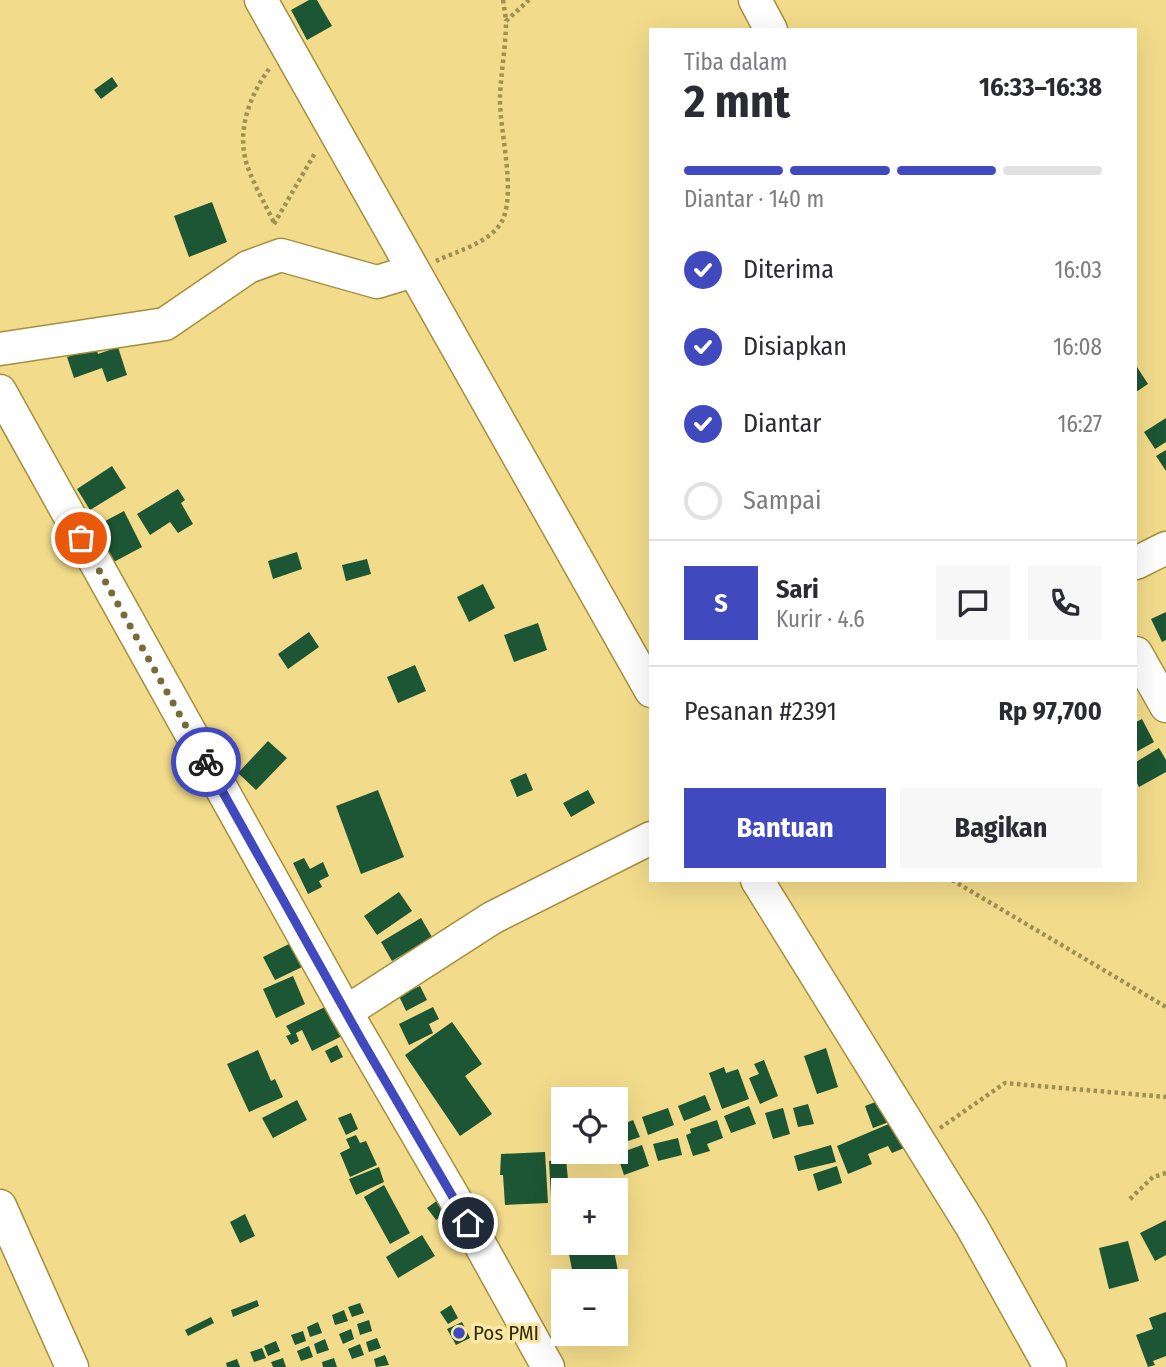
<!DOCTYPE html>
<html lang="id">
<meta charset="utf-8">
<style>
:root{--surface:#fff;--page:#f7f7f7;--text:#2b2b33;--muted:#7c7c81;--line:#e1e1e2;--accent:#4149be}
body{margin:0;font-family:"Fira Sans Condensed",sans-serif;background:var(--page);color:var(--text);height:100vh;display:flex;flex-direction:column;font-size:26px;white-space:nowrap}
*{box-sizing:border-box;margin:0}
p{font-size:23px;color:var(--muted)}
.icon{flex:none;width:38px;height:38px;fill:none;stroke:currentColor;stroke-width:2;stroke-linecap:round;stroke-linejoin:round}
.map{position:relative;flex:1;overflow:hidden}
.side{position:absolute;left:649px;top:28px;width:488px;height:854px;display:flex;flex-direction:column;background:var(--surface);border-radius:0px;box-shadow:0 7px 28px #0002}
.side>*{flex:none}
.fabs{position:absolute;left:551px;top:1087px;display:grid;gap:14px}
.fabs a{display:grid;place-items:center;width:77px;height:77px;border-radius:0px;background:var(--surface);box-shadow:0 7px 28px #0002;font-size:35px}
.pin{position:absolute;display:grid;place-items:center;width:60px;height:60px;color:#fff;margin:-30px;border:4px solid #fff;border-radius:50%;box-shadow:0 2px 7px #0007}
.courier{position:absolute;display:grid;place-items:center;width:70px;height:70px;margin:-35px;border:5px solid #4149be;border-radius:50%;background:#fff;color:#222;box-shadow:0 2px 9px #0007}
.overview em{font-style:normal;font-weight:700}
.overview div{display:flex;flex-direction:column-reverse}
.overview{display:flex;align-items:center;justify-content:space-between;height:119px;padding:0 35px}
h1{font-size:46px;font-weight:700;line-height:52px}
.bar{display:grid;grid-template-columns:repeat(4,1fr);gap:10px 7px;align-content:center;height:84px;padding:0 35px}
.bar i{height:9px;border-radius:5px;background:var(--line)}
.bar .on{background:var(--accent)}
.bar p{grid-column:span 4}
.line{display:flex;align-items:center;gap:18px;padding:0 35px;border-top:2px solid var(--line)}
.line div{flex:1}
.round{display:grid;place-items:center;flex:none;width:74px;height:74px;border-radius:0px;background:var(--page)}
ol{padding:0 35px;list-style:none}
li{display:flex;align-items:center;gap:21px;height:77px}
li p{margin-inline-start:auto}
li .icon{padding:7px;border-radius:50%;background:var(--accent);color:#fff;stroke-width:4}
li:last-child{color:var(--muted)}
li i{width:38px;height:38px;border:4px solid var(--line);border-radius:50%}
.primary-button{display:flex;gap:14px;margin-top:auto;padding:14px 35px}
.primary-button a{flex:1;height:80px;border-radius:0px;background:var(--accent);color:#fff;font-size:28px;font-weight:700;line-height:80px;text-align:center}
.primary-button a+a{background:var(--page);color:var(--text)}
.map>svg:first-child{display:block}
</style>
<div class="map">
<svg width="1166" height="1367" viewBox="0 0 1166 1367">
<rect width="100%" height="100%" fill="#f2db8a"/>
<g fill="#1c5634">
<path d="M309 0H317L332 26 307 40 291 10Z"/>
<path d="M112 77 118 86 101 99 94 90Z"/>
<path d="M212 202 227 242 189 257 174 216Z"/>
<path d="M118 347 127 375 107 382 102 368 74 378 67 357 96 348 98 354Z"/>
<path d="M1137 367 1148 384 1136 392V369Z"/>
<path d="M1166 418V442L1155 449 1144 432Z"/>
<path d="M1166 450V471L1156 456Z"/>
<path d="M112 466 126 488 90 510 77 489Z"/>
<path d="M178 489 185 500 181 503 193 524 178 533 170 522 150 535 137 514Z"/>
<path d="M124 511 142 547 110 564 92 528Z"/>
<path d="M297 552 302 569 273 579 268 561Z"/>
<path d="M367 559 371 574 346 581 342 565Z"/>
<path d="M483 584 495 608 469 622 457 597Z"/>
<path d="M1166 612V640L1162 642 1151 619Z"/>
<path d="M538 623 547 650 514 662 504 635Z"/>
<path d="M309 632 319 647 288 669 278 654Z"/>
<path d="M415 665 426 691 398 703 387 677Z"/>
<path d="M1142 719 1154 742 1136 752V722Z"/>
<path d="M268 741 287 758 256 790 238 773Z"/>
<path d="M1159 748 1166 760V772L1139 787 1136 781V762Z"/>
<path d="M526 773 533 790 517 797 510 780Z"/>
<path d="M378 790 404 857 361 874 336 806Z"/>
<path d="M588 790 595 803 571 817 563 803Z"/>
<path d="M304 858 310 869 323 862 329 876 319 881 322 887 308 894 293 863Z"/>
<path d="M399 892 412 911 377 935 364 916Z"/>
<path d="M421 918 432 937 392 961 381 942Z"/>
<path d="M291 943 302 967 275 980 263 957Z"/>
<path d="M293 976 305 1004 276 1018 263 989Z"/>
<path d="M420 986 427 1000 406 1011 399 996Z"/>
<path d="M327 1006 342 1036 312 1051 302 1030 296 1033 299 1041 291 1045 286 1036 291 1034 286 1026Z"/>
<path d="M433 1007 439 1019 429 1024 433 1033 409 1045 399 1024Z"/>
<path d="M452 1022 482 1064 465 1076 492 1114 460 1136 405 1055Z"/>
<path d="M337 1045 343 1057 331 1063 325 1051Z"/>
<path d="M826 1048 838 1087 817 1094 804 1056Z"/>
<path d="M258 1050 271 1081 275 1079 283 1097 249 1112 227 1064Z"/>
<path d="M764 1060 778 1096 760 1104 749 1078 759 1074 754 1064Z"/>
<path d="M724 1067 726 1073 738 1069 749 1099 722 1109 709 1073Z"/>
<path d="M705 1095 711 1110 684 1121 678 1106Z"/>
<path d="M889 1097 897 1119 873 1128 865 1106Z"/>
<path d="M297 1100 307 1120 273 1138 262 1118Z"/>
<path d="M808 1104 814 1124 798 1127 793 1108Z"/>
<path d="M749 1106 756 1124 731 1133 724 1116Z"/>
<path d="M668 1108 674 1125 648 1135 642 1117Z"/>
<path d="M783 1108 790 1134 773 1139 765 1113Z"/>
<path d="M616 1109 621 1123 616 1125Z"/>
<path d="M351 1113 358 1129 346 1135 338 1118Z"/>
<path d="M633 1120 640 1137 616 1145V1127Z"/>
<path d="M717 1120 723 1138 707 1144 710 1151 693 1156 686 1135 691 1133 690 1129Z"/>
<path d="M898 1120 909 1146 892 1153 888 1146 868 1154 872 1164 848 1174 837 1146Z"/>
<path d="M356 1135 360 1143 366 1141 377 1165 350 1177 340 1153 350 1148 346 1139Z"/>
<path d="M678 1138 682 1155 658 1161 653 1144Z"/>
<path d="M642 1145 649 1166 624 1175 617 1154Z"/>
<path d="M831 1145 836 1162 798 1171 794 1156Z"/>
<path d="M545 1152 548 1203 505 1205 503 1175H500L501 1154Z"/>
<path d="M567 1152H599L571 1162Z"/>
<path d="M566 1159 569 1190H564V1196L551 1197 549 1161Z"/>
<path d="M837 1166 842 1183 818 1191 813 1174Z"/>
<path d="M379 1167 384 1182 356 1195 349 1179Z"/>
<path d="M384 1185 410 1233 390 1244 364 1197Z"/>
<path d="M442 1197 451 1210 436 1220 427 1208Z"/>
<path d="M245 1214 255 1236 240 1243 230 1222Z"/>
<path d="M1166 1220V1255L1155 1261 1140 1233Z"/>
<path d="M422 1235 435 1256 398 1278 386 1257Z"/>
<path d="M1128 1241 1139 1281 1109 1289 1099 1248Z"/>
<path d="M613 1246 618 1271 574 1280 569 1254Z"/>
<path d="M257 1300 259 1306 233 1317 231 1310Z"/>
<path d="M360 1303 364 1313 352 1317 348 1307Z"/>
<path d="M451 1305 458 1318 448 1324 440 1312Z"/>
<path d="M344 1310 348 1321 335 1325 332 1315Z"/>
<path d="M1166 1312V1356L1153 1361 1155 1365 1148 1367 1136 1335 1153 1329 1149 1318Z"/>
<path d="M211 1317 214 1323 188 1336 185 1330Z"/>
<path d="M369 1320 372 1331 360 1335 357 1324Z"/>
<path d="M318 1322 322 1333 310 1337 307 1327Z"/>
<path d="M462 1322 470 1338 456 1345 447 1329Z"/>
<path d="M351 1329 354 1339 343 1344 339 1334Z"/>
<path d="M303 1331 306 1341 295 1345 291 1335Z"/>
<path d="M377 1338 381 1348 369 1352 366 1342Z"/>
<path d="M325 1339 329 1350 317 1354 314 1344Z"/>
<path d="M276 1341 280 1351 268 1356 264 1346Z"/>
<path d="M360 1344 364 1355 352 1359 348 1349Z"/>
<path d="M309 1346 313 1357 301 1361 297 1351Z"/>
<path d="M262 1348 266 1358 254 1362 250 1352Z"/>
<path d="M385 1355 389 1365 376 1367 374 1359Z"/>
<path d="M283 1358 286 1367H273L271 1362Z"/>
<path d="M334 1358 337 1367H323L322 1362Z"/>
<path d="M237 1359 240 1367H227L226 1363Z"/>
</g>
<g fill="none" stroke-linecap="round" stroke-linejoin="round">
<defs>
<g id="minor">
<path d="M261 0 651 691"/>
<path d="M755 0 771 30"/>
<path d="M0 349 165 324 248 267 281 255 377 282 413 271"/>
<path d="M0 391 346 1012 456 1201 548 1367"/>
<path d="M1136 563 1166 548"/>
<path d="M1136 653 1166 706"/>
<path d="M757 880 972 1227 1050 1367"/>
<path d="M346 1012 492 918 651 838"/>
<path d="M0 1206 72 1367"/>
</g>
</defs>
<use href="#minor" stroke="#a58f3e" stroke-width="35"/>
<g stroke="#a19053" stroke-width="4.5" stroke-dasharray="3.5 3.5" stroke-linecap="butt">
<path d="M503 0 506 20"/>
<path d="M269 69C251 94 238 126 245 157 248 175 266 205 274 223"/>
<path d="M274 224 315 153"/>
<path d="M436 261C457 251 493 242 503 219 516 188 499 130 500 96 501 71 506 46 506 21L529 0"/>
<path d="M952 880 1166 1007"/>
<path d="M940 1128 1005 1083 1166 1097"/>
<path d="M1130 1199 1153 1177 1166 1173"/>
</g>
<use href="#minor" stroke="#fff" stroke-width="32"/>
</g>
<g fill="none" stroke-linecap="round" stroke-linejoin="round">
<path stroke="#786b37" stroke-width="7" stroke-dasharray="0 12.6" d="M81 538 206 762"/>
<path stroke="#4149be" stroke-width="9" d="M206 762 362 1041 468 1223"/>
</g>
<circle fill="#4149be" stroke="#fbe9a9" stroke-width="2.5" cx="459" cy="1333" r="7"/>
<g text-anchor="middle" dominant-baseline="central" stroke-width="7" stroke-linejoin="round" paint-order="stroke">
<g font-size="21" fill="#372e0b" stroke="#fbe9a9" text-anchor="start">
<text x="473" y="1333">Pos PMI</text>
</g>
</g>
</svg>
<div class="fabs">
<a><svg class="icon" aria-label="locate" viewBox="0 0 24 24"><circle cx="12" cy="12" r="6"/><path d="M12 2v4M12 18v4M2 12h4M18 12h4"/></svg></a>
<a>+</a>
<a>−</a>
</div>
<div class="pin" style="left:81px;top:538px;background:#ea580c"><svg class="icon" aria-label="bag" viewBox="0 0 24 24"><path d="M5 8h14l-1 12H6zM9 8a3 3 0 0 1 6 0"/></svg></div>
<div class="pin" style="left:468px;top:1223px;background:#1f2937"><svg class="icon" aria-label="home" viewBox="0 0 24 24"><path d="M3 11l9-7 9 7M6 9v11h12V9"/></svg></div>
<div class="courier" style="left:206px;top:762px"><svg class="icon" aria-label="bike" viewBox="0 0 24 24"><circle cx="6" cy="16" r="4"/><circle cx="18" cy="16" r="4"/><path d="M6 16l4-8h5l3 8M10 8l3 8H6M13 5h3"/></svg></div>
<section class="side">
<div class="overview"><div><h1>2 mnt</h1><p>Tiba dalam</p></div><em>16:33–16:38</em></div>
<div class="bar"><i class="on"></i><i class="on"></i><i class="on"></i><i></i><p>Diantar · 140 m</p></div>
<ol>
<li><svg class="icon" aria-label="check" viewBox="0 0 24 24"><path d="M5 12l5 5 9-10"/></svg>Diterima<p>16:03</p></li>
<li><svg class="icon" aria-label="check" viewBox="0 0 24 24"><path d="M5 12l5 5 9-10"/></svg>Disiapkan<p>16:08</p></li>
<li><svg class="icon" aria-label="check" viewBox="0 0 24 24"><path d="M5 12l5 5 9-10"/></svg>Diantar<p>16:27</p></li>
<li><i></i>Sampai</li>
</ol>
<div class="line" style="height:126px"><b class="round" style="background:var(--accent);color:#fff">S</b><div><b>Sari</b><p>Kurir · 4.6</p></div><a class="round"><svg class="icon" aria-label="chat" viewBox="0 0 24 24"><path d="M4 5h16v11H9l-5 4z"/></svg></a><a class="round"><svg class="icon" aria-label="phone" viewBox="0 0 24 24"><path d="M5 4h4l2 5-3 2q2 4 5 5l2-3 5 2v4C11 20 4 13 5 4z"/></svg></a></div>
<div class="line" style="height:91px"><div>Pesanan #2391</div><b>Rp 97,700</b></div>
<div class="primary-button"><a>Bantuan</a><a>Bagikan</a></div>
</section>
</div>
